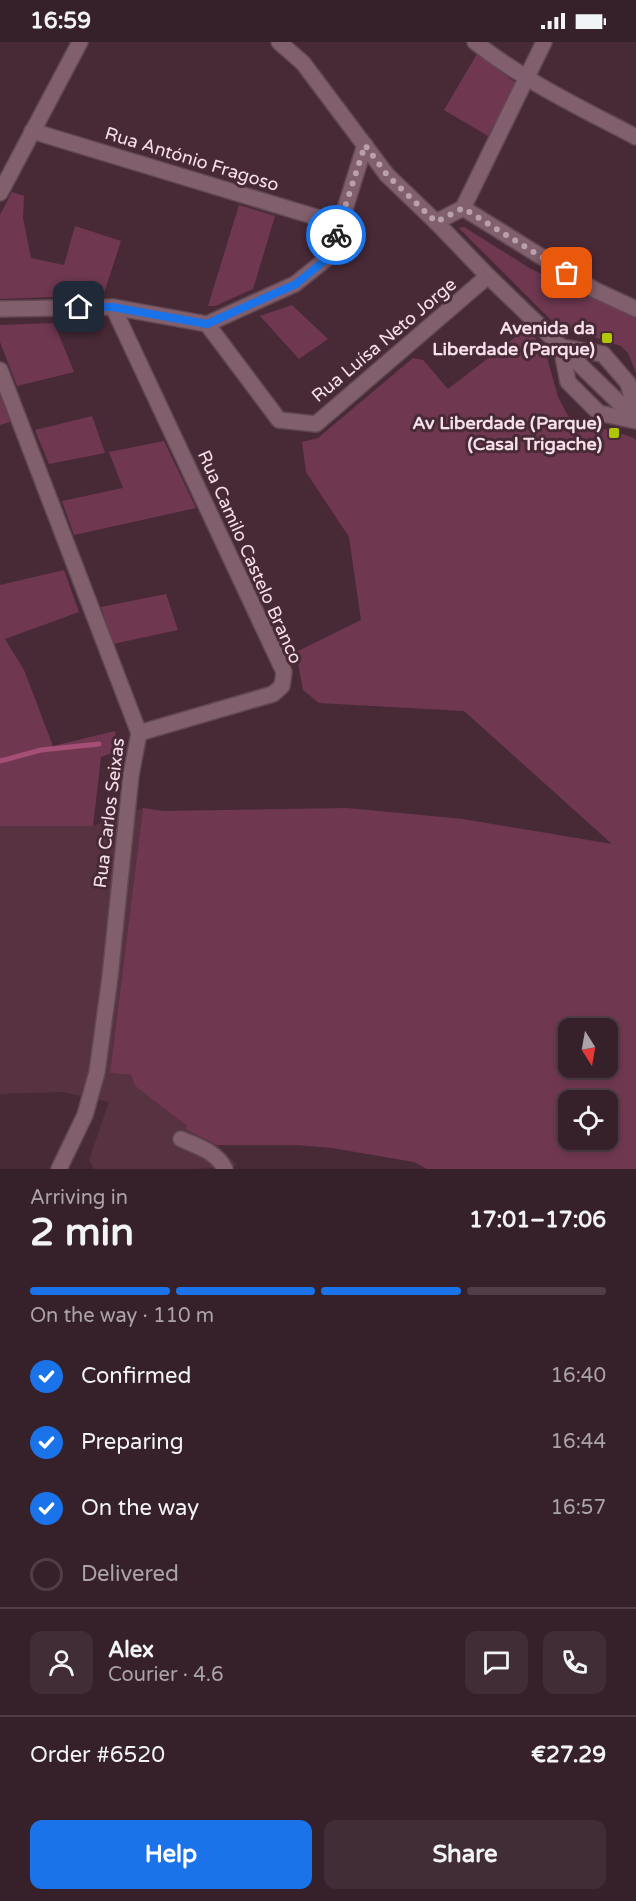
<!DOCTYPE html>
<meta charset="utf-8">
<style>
:root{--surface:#362029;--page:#412d35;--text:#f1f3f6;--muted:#aaa3a8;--line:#503e46;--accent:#1a73e8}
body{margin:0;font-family:"Varela Round",sans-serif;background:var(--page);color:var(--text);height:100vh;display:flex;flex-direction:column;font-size:22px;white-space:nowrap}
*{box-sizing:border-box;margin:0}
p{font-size:20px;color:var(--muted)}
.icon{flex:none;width:33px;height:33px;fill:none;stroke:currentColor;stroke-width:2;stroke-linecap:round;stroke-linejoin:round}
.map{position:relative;height:1127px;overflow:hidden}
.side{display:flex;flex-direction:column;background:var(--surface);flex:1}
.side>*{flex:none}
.needle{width:39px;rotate:169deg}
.buttons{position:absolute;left:558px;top:976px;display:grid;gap:12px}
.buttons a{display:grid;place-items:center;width:60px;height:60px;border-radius:12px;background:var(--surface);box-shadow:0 3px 9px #0003,0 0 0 2px var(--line);font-size:30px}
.pin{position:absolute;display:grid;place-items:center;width:51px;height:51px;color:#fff;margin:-26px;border-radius:12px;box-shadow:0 3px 9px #0006}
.courier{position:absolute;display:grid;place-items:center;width:60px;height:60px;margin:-30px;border:4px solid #1a73e8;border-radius:50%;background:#fff;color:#222;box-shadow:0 2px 8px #0007}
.summary em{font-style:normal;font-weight:700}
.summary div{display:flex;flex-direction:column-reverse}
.summary{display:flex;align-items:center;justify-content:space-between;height:102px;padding:0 30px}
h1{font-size:39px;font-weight:700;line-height:45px}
.bar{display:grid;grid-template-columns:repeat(4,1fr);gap:9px 6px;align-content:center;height:72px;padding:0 30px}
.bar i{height:8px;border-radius:4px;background:var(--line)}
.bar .on{background:var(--accent)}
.bar p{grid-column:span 4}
.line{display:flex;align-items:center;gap:15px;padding:0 30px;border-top:2px solid var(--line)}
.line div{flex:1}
.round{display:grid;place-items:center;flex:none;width:63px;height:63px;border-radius:12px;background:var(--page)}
ol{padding:0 30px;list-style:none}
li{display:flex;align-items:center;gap:18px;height:66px}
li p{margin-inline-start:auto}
li .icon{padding:6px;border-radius:50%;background:var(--accent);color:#fff;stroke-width:4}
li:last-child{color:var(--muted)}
li i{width:33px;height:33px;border:3px solid var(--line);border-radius:50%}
.action{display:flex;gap:12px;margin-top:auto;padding:12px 30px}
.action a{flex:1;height:69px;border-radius:12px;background:var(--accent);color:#fff;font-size:24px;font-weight:700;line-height:69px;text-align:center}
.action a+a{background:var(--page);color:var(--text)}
.status{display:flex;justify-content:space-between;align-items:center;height:42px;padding:0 30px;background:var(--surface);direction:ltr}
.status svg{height:16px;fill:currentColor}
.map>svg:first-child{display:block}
</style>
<div class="status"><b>16:59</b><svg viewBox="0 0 49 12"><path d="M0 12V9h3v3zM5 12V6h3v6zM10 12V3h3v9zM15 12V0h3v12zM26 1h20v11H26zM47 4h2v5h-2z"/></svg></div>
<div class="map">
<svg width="636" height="1127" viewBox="0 0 636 1127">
<rect width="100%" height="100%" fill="#482a37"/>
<path fill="#573241" d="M143 766 110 1031 131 1033 135 1044 187 1084 185 1087 217 1103 237 1123 198 1127H94L89 1118 109 1060 62 1050 0 1052V784H93Z"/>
<g fill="#6f3850" fill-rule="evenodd">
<path d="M477 12 516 41 488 94 444 68Z"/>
<path d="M12 150 24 154 23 176 31 216 64 223 75 184 121 199 104 251H56L54 255 0 257V173Z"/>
<path d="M239 163 275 174 253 247 215 264H208Z"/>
<path d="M464 185 531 227 636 276V331L628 311 621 304 555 282 459 186Z"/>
<path d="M292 263 328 297 299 317 260 274Z"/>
<path d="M54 281 74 330 17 344 0 300V283Z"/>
<path d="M526 287 544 305 558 355 568 374 587 382 632 395 636 398V1127H427L414 1120 332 1106 297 1103H217L185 1087 187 1084 135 1044 131 1033 110 1031 143 766 164 769 347 766 463 777 612 802 464 669 319 661 303 648 296 610 361 578 349 495 306 430 302 400 318 396 413 316 423 318 448 347ZM568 987H608V1026H568ZM568 1059H608V1098H568Z"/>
<path d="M0 352 10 380 0 383Z"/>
<path d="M92 374 105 411 49 422 35 388Z"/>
<path d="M164 399 196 466 74 493 62 459 123 446 109 410Z"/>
<path d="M64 528 79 570 5 597 24 628 53 704 115 689 117 709 101 715 93 784H0V543Z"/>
<path d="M166 552 178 588 113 602 101 565Z"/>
</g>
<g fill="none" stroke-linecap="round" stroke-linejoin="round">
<path stroke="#a54f76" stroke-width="5" d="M0 719 41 708 99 702"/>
<defs>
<g id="minor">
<path d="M279 0 303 21 387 133 436 180 488 234 636 377"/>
<path d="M475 0C524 39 581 66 636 95"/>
<path d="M32 89 316 175 338 189"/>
<path d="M0 151 80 0"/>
<path d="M463 166 595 248 636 267"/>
<path d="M436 180 463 166 544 0"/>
<path d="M113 265 284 630 282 644 273 652 139 691"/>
<path d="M0 267 113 265 207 282 295 242 325 218 338 189 365 103"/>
<path d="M207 282 279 378 316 382 488 234"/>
<path d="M561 305 568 340 599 371 636 379"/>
<path d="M561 305 603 312 628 341 636 372"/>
<path d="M0 328 139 691 131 733 110 935 97 1030 85 1073 59 1127"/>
<path d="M181 1097C197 1104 217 1110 225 1127"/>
</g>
</defs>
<use href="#minor" stroke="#614853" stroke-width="18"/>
<use href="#minor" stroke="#825f6d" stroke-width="15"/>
</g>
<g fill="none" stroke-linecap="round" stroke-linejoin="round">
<path stroke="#b9a1ab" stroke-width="6" stroke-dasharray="0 10.8" d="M336 193 365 103 387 133 436 180 463 166 567 231"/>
<path stroke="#1a73e8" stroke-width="8" d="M79 265H112L207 282 296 242 325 218 336 193"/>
</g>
<g fill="#b0c503" stroke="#482a37" stroke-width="2">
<rect x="601" y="290" width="12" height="12" rx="3"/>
<rect x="608" y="385" width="12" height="12" rx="3"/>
</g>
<g text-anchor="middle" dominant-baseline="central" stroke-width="6" stroke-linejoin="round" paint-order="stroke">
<g font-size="18" fill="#f6e1e9" stroke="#482a37">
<text transform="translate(192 117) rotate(17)">Rua António Fragoso</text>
<text transform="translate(384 298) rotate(-40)">Rua Luísa Neto Jorge</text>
<text transform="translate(250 515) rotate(66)">Rua Camilo Castelo Branco</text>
<text transform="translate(109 771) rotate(-83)">Rua Carlos Seixas</text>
</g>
<g font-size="18" font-weight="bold" fill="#f6e1e9" stroke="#482a37" text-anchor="end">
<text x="595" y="286">Avenida da<tspan x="595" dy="21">Liberdade (Parque)</tspan></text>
<text x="602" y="381">Av Liberdade (Parque)<tspan x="602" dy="21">(Casal Trigache)</tspan></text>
</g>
</g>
</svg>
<div class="buttons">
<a><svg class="needle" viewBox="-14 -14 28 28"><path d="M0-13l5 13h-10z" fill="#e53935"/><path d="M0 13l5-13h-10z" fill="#aaa3a8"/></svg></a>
<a><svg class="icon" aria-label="locate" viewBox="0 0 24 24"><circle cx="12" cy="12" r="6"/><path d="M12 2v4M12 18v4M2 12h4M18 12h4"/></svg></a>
</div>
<div class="pin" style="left:567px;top:231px;background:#ea580c"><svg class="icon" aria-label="bag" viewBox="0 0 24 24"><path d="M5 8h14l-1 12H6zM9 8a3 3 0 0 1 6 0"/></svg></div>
<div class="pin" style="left:79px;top:265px;background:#1f2937"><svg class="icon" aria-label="home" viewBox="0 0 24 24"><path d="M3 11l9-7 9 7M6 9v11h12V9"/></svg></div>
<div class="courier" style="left:336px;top:193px"><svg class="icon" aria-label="bike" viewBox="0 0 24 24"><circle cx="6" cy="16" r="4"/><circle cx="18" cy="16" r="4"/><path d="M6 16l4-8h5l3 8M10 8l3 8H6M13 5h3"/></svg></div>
</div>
<section class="side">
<div class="summary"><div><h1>2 min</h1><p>Arriving in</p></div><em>17:01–17:06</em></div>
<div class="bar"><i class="on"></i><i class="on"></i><i class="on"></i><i></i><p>On the way · 110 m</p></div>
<ol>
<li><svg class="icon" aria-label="check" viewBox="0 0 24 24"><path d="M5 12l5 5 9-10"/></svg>Confirmed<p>16:40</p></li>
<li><svg class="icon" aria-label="check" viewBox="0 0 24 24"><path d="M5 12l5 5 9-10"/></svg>Preparing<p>16:44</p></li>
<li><svg class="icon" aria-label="check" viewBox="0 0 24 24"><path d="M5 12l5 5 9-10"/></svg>On the way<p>16:57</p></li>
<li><i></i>Delivered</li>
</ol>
<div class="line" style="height:108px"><a class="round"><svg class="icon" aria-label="person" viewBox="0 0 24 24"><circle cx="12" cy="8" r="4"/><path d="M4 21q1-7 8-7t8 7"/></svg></a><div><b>Alex</b><p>Courier · 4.6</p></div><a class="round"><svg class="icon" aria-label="chat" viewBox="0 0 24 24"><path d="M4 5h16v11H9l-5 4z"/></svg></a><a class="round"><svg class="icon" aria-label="phone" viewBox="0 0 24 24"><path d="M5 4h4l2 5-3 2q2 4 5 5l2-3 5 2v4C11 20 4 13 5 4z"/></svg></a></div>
<div class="line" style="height:78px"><div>Order #6520</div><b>€27.29</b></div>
<div class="action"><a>Help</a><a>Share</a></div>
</section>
